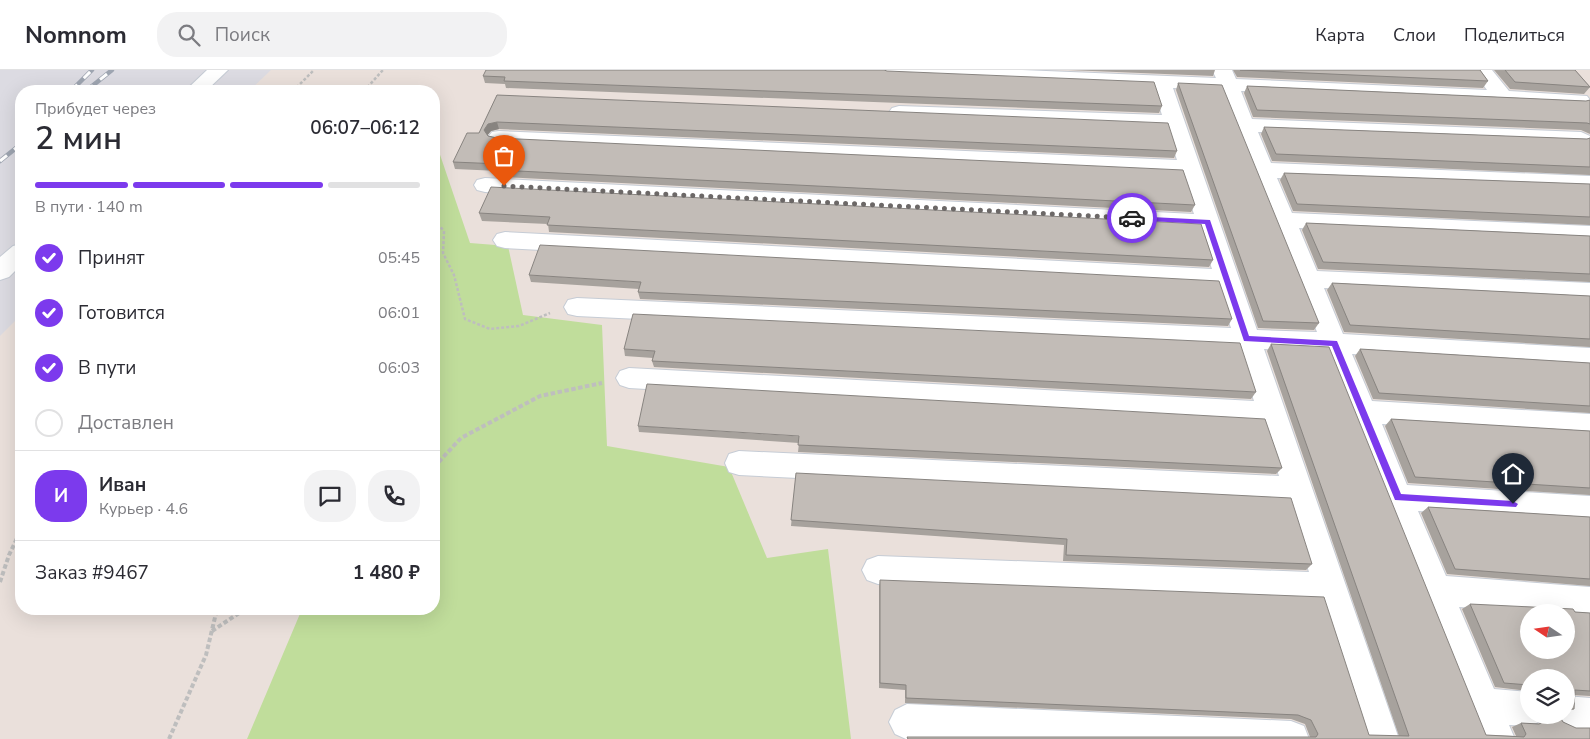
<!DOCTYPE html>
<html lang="ru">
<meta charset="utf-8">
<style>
:root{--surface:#fff;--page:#f2f2f3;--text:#2b2b33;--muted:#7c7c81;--line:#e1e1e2;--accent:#7c3aed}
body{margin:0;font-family:"Nunito Sans",sans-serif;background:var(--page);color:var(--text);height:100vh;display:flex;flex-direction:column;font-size:19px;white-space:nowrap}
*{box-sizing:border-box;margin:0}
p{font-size:16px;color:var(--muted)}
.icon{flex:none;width:28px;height:28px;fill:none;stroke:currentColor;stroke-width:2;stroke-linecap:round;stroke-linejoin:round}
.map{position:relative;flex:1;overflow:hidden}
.side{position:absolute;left:15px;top:15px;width:425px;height:530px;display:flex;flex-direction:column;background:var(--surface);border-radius:20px;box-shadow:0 5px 20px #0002}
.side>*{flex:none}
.needle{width:32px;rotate:283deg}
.tools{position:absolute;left:1520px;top:534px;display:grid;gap:10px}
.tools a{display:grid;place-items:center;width:55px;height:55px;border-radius:50%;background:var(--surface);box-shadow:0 5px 20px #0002;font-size:25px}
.pin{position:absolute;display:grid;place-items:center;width:42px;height:42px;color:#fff;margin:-51px -21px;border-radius:50% 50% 50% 0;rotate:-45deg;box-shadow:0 0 5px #0007}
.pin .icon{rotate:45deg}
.courier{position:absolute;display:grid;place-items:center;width:50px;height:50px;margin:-25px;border:4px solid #7c3aed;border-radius:50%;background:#fff;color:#222;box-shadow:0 1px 6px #0007}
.head em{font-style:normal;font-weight:600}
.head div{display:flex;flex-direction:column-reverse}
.head{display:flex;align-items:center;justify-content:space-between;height:85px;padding:0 20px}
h1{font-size:32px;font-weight:600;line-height:38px}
.bar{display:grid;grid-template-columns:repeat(4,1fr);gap:8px 5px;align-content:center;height:60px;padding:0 20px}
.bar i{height:6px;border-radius:4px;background:var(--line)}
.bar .selected{background:var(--accent)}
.bar p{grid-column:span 4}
.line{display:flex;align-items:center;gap:12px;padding:0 20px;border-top:1px solid var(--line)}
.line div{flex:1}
.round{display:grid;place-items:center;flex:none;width:52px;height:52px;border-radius:20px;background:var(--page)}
ol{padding:0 20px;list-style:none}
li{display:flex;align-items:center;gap:15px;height:55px}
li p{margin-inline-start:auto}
li .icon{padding:5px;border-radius:50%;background:var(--accent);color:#fff;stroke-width:4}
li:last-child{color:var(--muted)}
li i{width:28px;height:28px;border:2px solid var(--line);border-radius:50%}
header{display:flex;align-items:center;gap:30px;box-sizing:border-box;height:70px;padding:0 25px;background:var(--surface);border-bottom:1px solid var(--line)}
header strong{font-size:24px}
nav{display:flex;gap:28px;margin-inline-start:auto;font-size:18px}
.search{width:350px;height:45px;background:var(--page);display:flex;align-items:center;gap:12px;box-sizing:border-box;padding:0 18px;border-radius:20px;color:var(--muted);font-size:19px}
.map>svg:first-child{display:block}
</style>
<header>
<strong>Nomnom</strong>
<div class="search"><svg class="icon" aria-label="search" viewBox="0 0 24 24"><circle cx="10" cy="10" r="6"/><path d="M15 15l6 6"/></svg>Поиск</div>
<nav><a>Карта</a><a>Слои</a><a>Поделиться</a></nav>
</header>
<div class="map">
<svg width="1590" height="669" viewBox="0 0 1590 669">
<rect width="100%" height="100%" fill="#eae0db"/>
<path fill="#dcdbe2" d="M0 0H271L249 21H21V245L0 266Z"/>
<path fill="#c0dd9b" d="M434 67 470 173 508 176 523 245 602 255 607 376 729 397 767 488 828 479 851 669H247L302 539H434Z"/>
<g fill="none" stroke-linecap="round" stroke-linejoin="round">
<defs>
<g id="minor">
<path d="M207 0H228L206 21H185Z"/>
<path d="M876 0H1022L1216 8 1212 0H1232L1236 9 1487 20 1472 0H1492L1509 21 1587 26 1590 30 1587 34 1580 36 1241 21 1252 49 1581 62 1590 66 1588 73 1581 74 1258 62 1271 93 1590 106V120L1277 108 1292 143 1590 156V172L1299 158 1317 201 1590 213V231L1324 218 1343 264 1590 278V298L1352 284 1372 331 1590 344V366L1382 354 1407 415 1590 426V452L1418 441 1446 506 1590 517V547L1566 545V542H1533L1459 537 1494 619 1529 622V645H1544L1541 651 1529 656 1509 655 1515 669H1479L1325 282 1264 279 1399 669H1363L1319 531 878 514 867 510 862 500 867 490 878 486 1309 502 1287 432 739 405 729 402 725 393 729 384 739 381 1279 406 1262 354 629 318 620 315 616 308 620 301 629 298 1254 331 1237 278 577 246 568 244 564 237 568 230 577 228 1231 258 1217 216 505 178 497 176 493 170 497 164 505 162 1212 199 1199 159 485 122 477 120 474 115 477 110 485 108 1194 144 1181 105 499 73 492 72 488 67 492 62 499 61 1177 90 1166 58 899 48 892 46 889 42 892 38 899 36 1162 45 1153 17 886 6 879 4ZM1173 18 1220 20 1317 262 1257 260Z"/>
<path d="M21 174V195L9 207 0 210V187L13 176Z"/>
<path d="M1566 626 1590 628V662L1566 660 1554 655 1549 645H1566Z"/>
<path d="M907 634 1291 651 1304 656 1309 669H906L895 664 889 652 895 640Z"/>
</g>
</defs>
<use href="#minor" stroke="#c6ccd5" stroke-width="2"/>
<g stroke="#bebebe" stroke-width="2.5" stroke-dasharray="3 2" stroke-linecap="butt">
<path d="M293 21 314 0"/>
<path d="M364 21 383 0"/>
<path d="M434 150 444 161 443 183 454 205 465 249 490 259 519 256 550 243"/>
</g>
<g stroke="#bebebe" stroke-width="4" stroke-dasharray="4.5 2.5" stroke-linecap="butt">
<path d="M434 397 461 368 540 326 602 313"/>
<path d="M0 512 9 485 21 460"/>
<path d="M212 561 245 539"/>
<path d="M169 669 206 585 217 539"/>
</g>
<use href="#minor" fill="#fff" fill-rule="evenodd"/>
<defs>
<g id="rail">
<path d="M71 21 92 0"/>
<path d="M86 21 112 0"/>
<path d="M0 91 21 74"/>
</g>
</defs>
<use href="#rail" stroke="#9ea5b1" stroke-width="4.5"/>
<use href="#rail" stroke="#fff" stroke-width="3" stroke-dasharray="9" stroke-linecap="butt"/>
</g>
<g fill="#a7a29d">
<path d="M1068 0H1215L1213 6Z"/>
<path d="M1233 0H1480L1488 11 1483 18 1237 7Z"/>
<path d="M1494 0H1575L1590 17 1584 24 1510 19Z"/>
<path d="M887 1 1162 36 1159 43 506 18 505 14 485 13 483 6Z"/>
<path d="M1178 13 1319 253 1314 260 1258 258 1176 20Z"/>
<path d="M1247 16 1586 31 1590 30V64L1581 60 1253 47 1244 23Z"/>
<path d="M497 25 1177 81 1174 88 499 59 491 61 487 65 488 66 497 68 1195 135 1191 142 501 107 499 101 455 99 453 92 479 63Z"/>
<path d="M1264 57 1587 69 1590 68V105L1272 91 1261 64Z"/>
<path d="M1284 103 1590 114V155L1293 141 1280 110Z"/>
<path d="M479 143 1201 154 1213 190 1209 197 549 162 548 154 482 151Z"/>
<path d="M1306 153 1590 166V212L1318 199 1302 160Z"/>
<path d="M529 205 1232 249 1228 256 640 229 638 222 639 219 531 212Z"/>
<path d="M1332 213 1590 226V277L1344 262 1327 220Z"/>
<path d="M1271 274 1486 665 1516 666 1512 657 1521 653 1539 654 1542 652 1545 645H1559L1563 652 1590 669H907V667H1310L1305 654 1291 649 905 633V620L879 618V516L880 510 1369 665 1399 666 1267 281Z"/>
<path d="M624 279 1256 322 1251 329 654 297 652 291 653 288 625 286Z"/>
<path d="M1360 279 1590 293V343L1373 329 1355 286Z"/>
<path d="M1391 349 1590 361V425L1408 413 1385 356Z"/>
<path d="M638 356 1282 398 1276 404 798 382 799 373 639 362Z"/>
<path d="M796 403 1312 494 1306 500 1063 491 1064 475 791 456Z"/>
<path d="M1428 437 1590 447V516L1447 504 1421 443Z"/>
<path d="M1470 534 1590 543V626L1574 625V639L1566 642V608H1529V621L1495 617 1462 539Z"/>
</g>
<path fill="#888480" d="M497 52 499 59 491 61 486 67 484 60 488 54Z"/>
<g fill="#c2bcb7" stroke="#888480" fill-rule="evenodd">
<path d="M486 0H884L887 1 1154 12 1162 36 504 11 505 7 483 6Z"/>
<path d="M1240 0H1480L1488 11Z"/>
<path d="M1505 0H1575L1590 17 1515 12Z"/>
<path d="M1178 13 1222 15 1319 253 1263 251Z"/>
<path d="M1247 16 1586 31 1590 30V54L1587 53 1257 40Z"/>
<path d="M497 25 1168 53 1177 81 497 52 488 54 484 60 488 66 497 68 1183 100 1195 135 498 100 501 94 453 92 467 63H479Z"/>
<path d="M1264 57 1587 69 1590 68V97L1276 84Z"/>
<path d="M1284 103 1590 114V147L1297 134Z"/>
<path d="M491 117 1201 154 1213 190 547 155 550 147 479 143Z"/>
<path d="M1306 153 1590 166V204L1323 192Z"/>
<path d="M540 175 1219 211 1232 249 638 222 641 212 529 205Z"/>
<path d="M1332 213 1590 226V269L1350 255Z"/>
<path d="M633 244 1240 273 1256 322 652 291 655 281 624 279Z"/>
<path d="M1271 274 1329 277 1486 665 1524 667 1526 664 1521 653 1539 654 1551 648 1553 645H1559L1563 652 1576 658H1590V669H908L907 667H1316L1318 664 1311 650 1298 645 906 628V615L880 613V510L1324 527 1369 665 1409 666Z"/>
<path d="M1360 279 1590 293V336L1379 323Z"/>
<path d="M647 314 1265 349 1282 398 798 375 799 366 638 356Z"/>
<path d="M1391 349 1590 361V418L1415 407Z"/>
<path d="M796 403 1291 428 1312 494 1066 485 1067 469 791 450Z"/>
<path d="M1428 437 1590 447V509L1455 499Z"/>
<path d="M1470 534 1573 539 1575 542 1590 543V621L1575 620 1574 639H1566V608H1529V615L1504 613ZM1529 542H1566V580H1529Z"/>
</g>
<path fill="#7c3aed" d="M1132 146 1210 150 1249 266 1337 271 1401 424 1513 431 1518 434 1516 437 1395 430 1332 276 1244 271 1205 154 1130 150Z"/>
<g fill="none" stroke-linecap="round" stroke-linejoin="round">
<path stroke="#6c6867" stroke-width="5" stroke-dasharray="0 9" d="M504 116 1132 148"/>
</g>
</svg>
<div class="tools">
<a><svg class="needle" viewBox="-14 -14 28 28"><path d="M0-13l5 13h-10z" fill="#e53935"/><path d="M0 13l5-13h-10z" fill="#7c7c81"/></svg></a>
<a><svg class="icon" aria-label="layers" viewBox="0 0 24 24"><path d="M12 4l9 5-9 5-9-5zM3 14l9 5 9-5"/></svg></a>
</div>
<div class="pin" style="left:504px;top:116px;background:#ea580c"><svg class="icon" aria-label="bag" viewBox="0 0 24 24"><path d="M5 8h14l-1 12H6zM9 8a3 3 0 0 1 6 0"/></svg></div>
<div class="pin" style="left:1513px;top:434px;background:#1f2937"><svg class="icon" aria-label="home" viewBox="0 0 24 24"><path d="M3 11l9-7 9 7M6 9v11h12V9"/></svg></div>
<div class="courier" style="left:1132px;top:148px"><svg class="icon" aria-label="car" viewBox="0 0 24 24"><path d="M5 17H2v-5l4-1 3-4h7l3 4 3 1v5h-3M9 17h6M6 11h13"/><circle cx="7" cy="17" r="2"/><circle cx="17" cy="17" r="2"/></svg></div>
<section class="side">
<div class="head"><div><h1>2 мин</h1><p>Прибудет через</p></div><em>06:07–06:12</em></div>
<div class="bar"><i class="selected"></i><i class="selected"></i><i class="selected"></i><i></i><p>В пути · 140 m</p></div>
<ol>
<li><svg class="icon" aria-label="check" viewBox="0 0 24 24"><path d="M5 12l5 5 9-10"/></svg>Принят<p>05:45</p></li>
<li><svg class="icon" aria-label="check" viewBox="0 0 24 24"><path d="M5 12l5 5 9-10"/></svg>Готовится<p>06:01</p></li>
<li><svg class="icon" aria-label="check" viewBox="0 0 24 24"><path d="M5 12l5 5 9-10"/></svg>В пути<p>06:03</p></li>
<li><i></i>Доставлен</li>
</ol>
<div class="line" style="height:90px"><b class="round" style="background:var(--accent);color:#fff">И</b><div><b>Иван</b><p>Курьер · 4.6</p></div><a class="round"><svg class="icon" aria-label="chat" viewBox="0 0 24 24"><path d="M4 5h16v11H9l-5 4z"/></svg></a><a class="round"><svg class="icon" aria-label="phone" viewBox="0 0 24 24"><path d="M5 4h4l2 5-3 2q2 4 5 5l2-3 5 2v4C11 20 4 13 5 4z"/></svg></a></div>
<div class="line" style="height:65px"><div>Заказ #9467</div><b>1 480 ₽</b></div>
</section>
</div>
